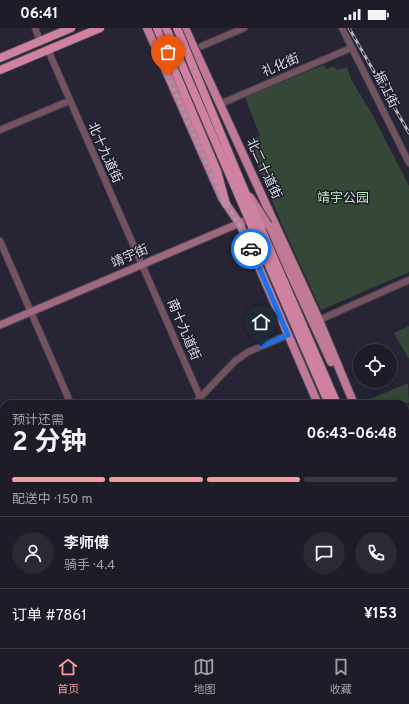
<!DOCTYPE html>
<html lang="zh">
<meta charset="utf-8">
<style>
:root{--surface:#1d1c28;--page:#2a2934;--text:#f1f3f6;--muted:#a0a1a8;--line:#3b3a45;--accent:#f59b99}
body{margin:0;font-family:Overpass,"Noto Sans SC",sans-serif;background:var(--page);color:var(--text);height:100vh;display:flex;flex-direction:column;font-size:15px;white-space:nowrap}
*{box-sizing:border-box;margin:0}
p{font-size:13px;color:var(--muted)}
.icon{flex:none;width:22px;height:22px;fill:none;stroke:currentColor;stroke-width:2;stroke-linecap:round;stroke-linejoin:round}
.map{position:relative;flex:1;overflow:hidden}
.panel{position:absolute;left:0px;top:372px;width:409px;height:248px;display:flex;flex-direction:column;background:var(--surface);border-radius:12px 12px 0 0;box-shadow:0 4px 16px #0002,0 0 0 1px var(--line)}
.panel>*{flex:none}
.tools{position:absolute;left:353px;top:316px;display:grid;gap:8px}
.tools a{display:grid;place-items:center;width:44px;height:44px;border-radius:50%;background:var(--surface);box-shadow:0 4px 16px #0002,0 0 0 1px var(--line);font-size:20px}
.pin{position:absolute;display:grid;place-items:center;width:34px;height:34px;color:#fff;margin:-41px -17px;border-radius:50% 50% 50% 0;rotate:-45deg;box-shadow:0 0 4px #0007}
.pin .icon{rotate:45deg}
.courier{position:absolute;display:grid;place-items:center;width:40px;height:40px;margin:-20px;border:3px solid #1a73e8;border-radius:50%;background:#fff;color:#222;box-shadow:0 1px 5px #0007}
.headline em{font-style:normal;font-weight:700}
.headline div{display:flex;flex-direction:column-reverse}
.headline{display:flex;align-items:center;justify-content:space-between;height:68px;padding:0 12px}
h1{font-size:26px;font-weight:700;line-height:30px}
.bar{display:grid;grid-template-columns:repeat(4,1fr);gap:6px 4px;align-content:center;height:48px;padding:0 12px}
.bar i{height:5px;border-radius:3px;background:var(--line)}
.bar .on{background:var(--accent)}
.bar p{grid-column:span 4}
.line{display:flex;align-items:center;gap:10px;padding:0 12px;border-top:1px solid var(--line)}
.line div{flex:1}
.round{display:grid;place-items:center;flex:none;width:42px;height:42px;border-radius:21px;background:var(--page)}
.status{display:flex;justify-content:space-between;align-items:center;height:28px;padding:0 20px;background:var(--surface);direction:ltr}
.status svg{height:11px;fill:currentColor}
.tab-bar{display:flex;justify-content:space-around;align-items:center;height:56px;border-top:1px solid var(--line);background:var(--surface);font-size:11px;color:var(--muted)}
.tab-bar a{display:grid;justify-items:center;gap:2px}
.tab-bar .on{color:var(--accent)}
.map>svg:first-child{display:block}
</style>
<div class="status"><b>06:41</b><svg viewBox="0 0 49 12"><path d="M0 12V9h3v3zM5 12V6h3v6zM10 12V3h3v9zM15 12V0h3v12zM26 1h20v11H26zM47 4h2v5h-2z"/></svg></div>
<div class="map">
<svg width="409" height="620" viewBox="0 0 409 620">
<rect width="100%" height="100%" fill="#272535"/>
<g fill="#354837">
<path d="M324 37 326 41 334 38 337 42 347 39 352 53 372 86 409 158V244L321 282 284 201 247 113 260 108 245 69Z"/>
<path d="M409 298V330H408L394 305Z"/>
<path d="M408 355 409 374 405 376H370L368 372Z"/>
</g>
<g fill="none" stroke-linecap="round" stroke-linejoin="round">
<defs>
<g id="tertiary">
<path d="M35 0 40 13"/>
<path d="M342 0 409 135"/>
<path d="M202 18 244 0"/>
<path d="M48 22 203 376"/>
<path d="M220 76 351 20"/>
<path d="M0 102 69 73"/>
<path d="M0 213 71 376"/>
<path d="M319 292 409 252"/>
<path d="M194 376 235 333 248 324 288 307"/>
<path d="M0 497 4 495"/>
<path d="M0 523 4 531"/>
<path d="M43 616 45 620"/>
<path d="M175 616 177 620"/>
<path d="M9 620 19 616"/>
</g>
<g id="secondary">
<path d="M0 297 254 189"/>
<path d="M194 620 203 616"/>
<path d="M217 620 226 616"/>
</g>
<g id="primary">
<path d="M147 0 222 170 239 195 246 209 318 376"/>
<path d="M185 0 319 292 354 376"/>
<path d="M268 197 331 334"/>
<path d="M405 498 409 508"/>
<path d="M405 555 409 564"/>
<path d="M405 567 409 572"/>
<path d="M405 608 409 600"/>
<path d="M398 620 400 616"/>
<path d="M407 620 409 617"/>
</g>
<g id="trunk">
<path d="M157 0 217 143 226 176"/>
<path d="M0 30 71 0"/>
<path d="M0 42 100 0"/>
<path d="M405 543 409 550"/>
</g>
</defs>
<use href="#tertiary" stroke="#444252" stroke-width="8"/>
<use href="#secondary" stroke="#444252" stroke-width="9"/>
<use href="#primary" stroke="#444252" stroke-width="10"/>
<use href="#trunk" stroke="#444252" stroke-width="10"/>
<use href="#tertiary" stroke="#74525e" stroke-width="6"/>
<use href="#secondary" stroke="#9f687d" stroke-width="7"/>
<use href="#primary" stroke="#c07a95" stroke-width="8"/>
<use href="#trunk" stroke="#cf82a0" stroke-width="8"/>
<defs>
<path id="rail" d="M349 0 409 105"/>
</defs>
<use href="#rail" stroke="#b4b2bf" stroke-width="3"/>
<use href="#rail" stroke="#1e1c2b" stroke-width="1.5" stroke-dasharray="4.5" stroke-linecap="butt"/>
<defs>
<path id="primary-bridge" d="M250 169 268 197"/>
<g id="trunk-bridge">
<path d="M166 0 329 376"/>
<path d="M177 0 240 152 337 376"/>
<path d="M405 528 409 536"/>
</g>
</defs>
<use href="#primary-bridge" stroke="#444252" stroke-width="10" stroke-linecap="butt"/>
<use href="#trunk-bridge" stroke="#444252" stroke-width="10" stroke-linecap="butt"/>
<use href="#primary-bridge" stroke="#c07a95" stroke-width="8"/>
<use href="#trunk-bridge" stroke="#cf82a0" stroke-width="8"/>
</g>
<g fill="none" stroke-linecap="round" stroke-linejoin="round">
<path stroke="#9e9da9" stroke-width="4" stroke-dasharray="0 7.2" d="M168 48 222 170 239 196 251 221"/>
<path stroke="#1a73e8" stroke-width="5" d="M251 221 288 307 261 318"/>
</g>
<g text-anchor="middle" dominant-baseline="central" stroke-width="3" stroke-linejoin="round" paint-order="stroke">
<g font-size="13" fill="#dedde8" stroke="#1e1c2b">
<text transform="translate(281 38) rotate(-23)">礼化街</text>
<text transform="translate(385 62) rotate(63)">振江街</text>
<text transform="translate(104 125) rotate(66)">北十九道街</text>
<text transform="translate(263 141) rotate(65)">北二十道街</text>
<text transform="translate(130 229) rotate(-23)">靖宇街</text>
<text transform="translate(183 302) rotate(67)">南十九道街</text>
</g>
<g font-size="13" fill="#b7e9bb" stroke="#1e1c2b">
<text x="343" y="171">靖宇公园</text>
</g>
</g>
</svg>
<div class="tools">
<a><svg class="icon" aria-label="locate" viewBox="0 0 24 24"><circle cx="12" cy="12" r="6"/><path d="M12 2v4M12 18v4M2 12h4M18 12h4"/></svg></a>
</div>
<div class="pin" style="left:168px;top:48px;background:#ea580c"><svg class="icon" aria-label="bag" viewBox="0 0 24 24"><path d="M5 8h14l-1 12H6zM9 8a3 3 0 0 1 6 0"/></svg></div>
<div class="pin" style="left:261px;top:318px;background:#1f2937"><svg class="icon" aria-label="home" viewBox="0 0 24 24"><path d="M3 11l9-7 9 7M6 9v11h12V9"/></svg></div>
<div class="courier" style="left:251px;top:221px"><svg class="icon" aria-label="car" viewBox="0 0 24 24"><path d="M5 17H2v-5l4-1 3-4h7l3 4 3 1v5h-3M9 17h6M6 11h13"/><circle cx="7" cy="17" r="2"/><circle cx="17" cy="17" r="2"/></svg></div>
<section class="panel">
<div class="headline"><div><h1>2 分钟</h1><p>预计还需</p></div><em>06:43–06:48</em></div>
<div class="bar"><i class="on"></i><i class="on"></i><i class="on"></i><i></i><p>配送中 · 150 m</p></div>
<div class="line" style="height:72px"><a class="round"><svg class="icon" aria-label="person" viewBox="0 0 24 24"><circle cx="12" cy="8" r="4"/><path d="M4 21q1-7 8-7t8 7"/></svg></a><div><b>李师傅</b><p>骑手 · 4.4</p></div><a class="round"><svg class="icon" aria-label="chat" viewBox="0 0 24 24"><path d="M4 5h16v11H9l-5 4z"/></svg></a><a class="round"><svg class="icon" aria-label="phone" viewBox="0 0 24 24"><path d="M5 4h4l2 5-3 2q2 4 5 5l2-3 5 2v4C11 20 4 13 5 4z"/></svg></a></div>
<div class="line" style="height:52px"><div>订单 #7861</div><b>¥153</b></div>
</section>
</div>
<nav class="tab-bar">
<a class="on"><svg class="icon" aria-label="home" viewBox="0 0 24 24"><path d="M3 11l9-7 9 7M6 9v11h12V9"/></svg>首页</a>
<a><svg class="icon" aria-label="map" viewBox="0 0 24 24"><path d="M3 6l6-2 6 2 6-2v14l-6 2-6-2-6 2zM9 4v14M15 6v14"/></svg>地图</a>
<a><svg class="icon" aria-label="saved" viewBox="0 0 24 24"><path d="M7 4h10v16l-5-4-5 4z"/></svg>收藏</a>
</nav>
